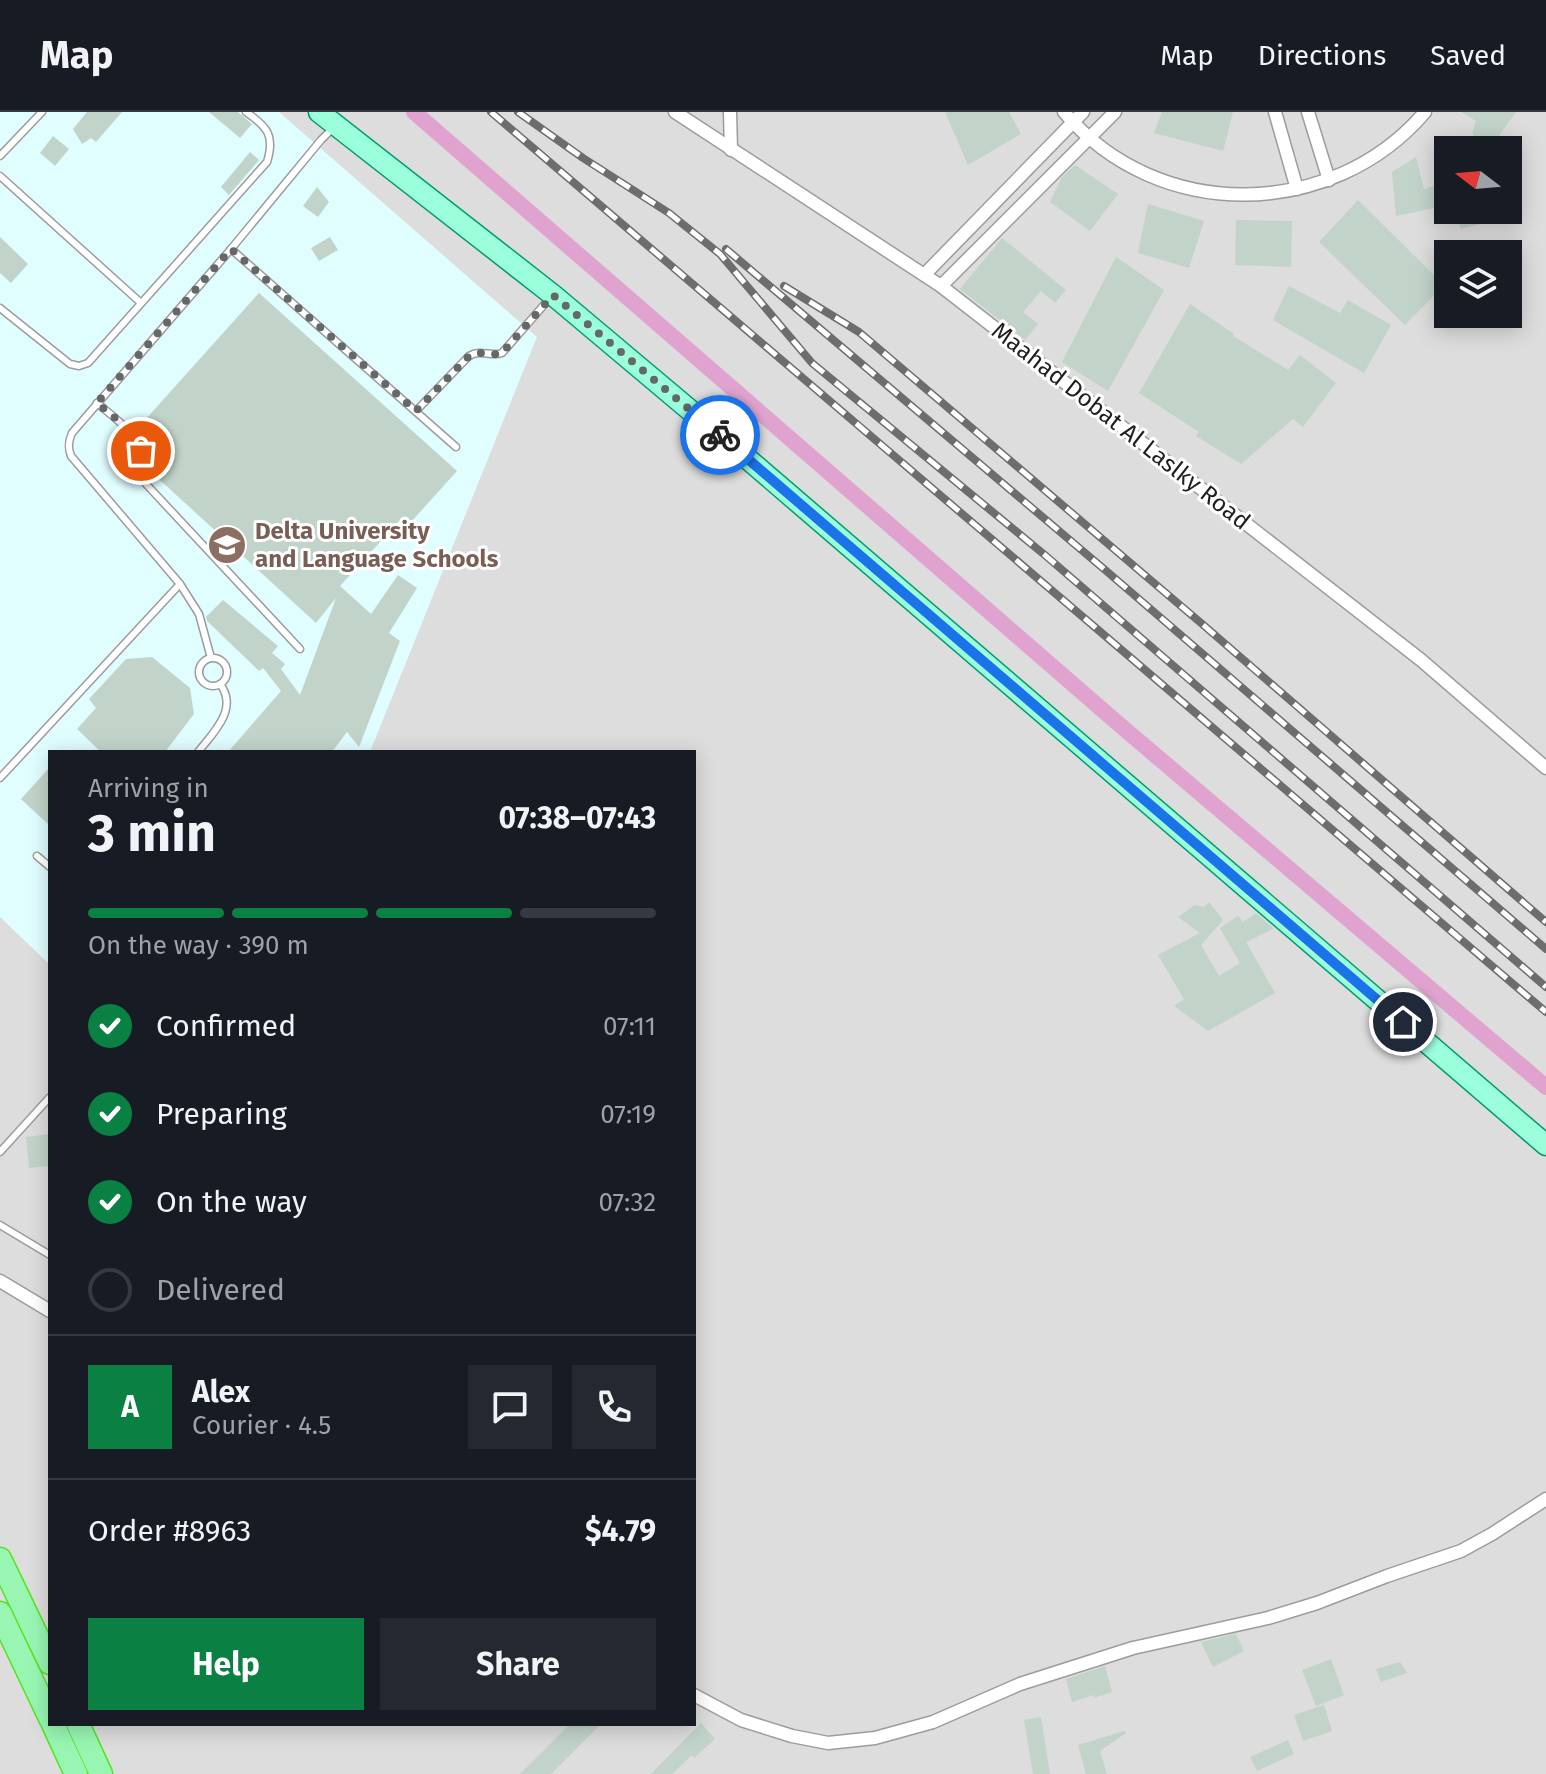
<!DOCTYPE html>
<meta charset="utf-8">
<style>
:root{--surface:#171b24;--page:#242831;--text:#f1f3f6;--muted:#9ea1a6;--line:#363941;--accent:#0b8043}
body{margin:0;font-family:"Fira Sans",sans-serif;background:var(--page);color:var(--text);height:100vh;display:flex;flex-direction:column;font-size:30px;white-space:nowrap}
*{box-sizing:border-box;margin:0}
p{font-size:26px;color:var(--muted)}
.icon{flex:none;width:44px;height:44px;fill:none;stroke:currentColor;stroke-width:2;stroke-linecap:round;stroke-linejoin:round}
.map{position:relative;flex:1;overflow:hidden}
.panel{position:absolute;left:48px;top:638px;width:648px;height:976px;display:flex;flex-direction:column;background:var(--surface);border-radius:0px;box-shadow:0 4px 20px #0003}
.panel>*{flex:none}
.needle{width:52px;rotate:286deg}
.fabs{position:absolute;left:1434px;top:24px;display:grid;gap:16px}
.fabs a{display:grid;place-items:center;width:88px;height:88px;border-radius:0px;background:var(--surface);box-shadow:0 4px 20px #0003;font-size:40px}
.pin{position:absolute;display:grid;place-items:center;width:68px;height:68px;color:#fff;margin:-34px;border:4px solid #fff;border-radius:50%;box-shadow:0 2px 8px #0007}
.courier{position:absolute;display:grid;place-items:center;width:80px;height:80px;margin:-40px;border:6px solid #1a73e8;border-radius:50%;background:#fff;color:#222;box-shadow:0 2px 10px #0007}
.headline em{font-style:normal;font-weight:700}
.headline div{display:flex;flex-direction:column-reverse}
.headline{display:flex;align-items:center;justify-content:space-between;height:136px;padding:0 40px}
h1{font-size:52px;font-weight:700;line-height:60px}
.bar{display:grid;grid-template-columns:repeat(4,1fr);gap:12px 8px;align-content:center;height:96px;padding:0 40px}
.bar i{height:10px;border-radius:6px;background:var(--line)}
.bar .active{background:var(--accent)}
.bar p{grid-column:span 4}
.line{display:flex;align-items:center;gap:20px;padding:0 40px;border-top:2px solid var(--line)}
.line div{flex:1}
.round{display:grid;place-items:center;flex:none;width:84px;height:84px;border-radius:0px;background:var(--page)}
ol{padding:0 40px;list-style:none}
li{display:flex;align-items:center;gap:24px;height:88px}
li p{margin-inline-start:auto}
li .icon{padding:8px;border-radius:50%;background:var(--accent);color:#fff;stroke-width:4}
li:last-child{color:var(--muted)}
li i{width:44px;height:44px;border:4px solid var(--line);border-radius:50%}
.button{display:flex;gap:16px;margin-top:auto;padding:16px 40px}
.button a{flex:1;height:92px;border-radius:0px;background:var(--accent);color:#fff;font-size:32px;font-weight:700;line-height:92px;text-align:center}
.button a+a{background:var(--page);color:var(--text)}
header{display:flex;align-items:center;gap:48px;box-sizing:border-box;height:112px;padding:0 40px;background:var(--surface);border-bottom:2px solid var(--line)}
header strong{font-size:38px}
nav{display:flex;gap:44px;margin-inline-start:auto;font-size:28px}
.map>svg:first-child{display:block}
</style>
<header>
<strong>Map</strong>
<nav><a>Map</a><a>Directions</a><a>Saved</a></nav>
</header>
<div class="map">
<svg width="1546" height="1662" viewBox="0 0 1546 1662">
<rect width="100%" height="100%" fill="#e5f1ed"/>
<path fill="#dcdddc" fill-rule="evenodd" d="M0 0H1546V1662H0ZM1448 38H1508V98H1448ZM1448 142H1508V202H1448ZM50 640H694V1612H50Z"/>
<path fill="#e0fdff" d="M0 0H279L537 225 370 640H50V853L0 805Z"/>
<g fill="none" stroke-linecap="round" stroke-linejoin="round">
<path stroke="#e0a3cf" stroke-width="16" d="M414 0 1121 614 1546 975"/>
</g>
<g fill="#c2d4ca">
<path d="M87 0H122L96 30 91 26 82 32 73 17Z"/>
<path d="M209 0H238L252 12 240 26Z"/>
<path d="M945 0H1009L1021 22 968 53Z"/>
<path d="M1162 0H1233L1223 39 1154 21Z"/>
<path d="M1461 0H1516L1490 36 1472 22 1476 9Z"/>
<path d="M53 24 69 37 55 54 40 41Z"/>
<path d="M250 40 259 48 229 83 221 75Z"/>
<path d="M1416 45 1424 77 1448 69V93L1396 104 1392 60Z"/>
<path d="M1075 53 1118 82 1090 119 1050 90 1062 65Z"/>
<path d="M317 75 329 90 318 105 303 94Z"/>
<path d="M1358 88 1444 173 1405 213 1319 130Z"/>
<path d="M1148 92 1204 109 1189 156 1138 141Z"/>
<path d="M1453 98H1486L1487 110 1461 117Z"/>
<path d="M1236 108 1292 109 1291 155 1235 153Z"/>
<path d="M0 125 28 152 11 171 0 161Z"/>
<path d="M330 125 338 138 319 149 311 136Z"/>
<path d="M1002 126 1066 178 1055 191 1041 179 1023 200 1038 212 1025 228 960 177Z"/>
<path d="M1116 145 1164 178 1108 279 1062 250Z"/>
<path d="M1289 174 1340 201 1348 188 1391 213 1364 261 1273 208Z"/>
<path d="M259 181 457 359 411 410 402 406 340 474 371 502 398 463 417 476 389 521 400 529 359 635 347 620 332 640H228L281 579 263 556 259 559 207 509 206 505 223 488 278 534 272 541 285 552 281 557 300 583 336 486 316 511 149 358 147 338 144 330 136 318Z"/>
<path d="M1190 192 1234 222 1233 224 1288 258 1300 243 1336 271 1303 315 1293 307 1241 352 1196 324 1199 320 1139 281Z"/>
<path d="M152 545 190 576 194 602 165 640H101L77 617 96 596 89 587 126 547Z"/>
<path d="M50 655V714L21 687Z"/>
<path d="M1209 790 1223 808 1201 833 1219 864 1240 851 1220 816 1238 804 1243 810 1256 801 1272 815 1273 817 1246 830 1275 881 1208 919 1174 894 1184 887 1158 843 1200 821 1178 805 1195 793 1204 795Z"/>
<path d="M50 1022V1054L29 1056 26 1025Z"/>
<path d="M1236 1522 1244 1539 1213 1555 1201 1530Z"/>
<path d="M1331 1547 1344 1583 1316 1594 1302 1558Z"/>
<path d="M1400 1550 1407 1561 1381 1570 1376 1557Z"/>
<path d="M1105 1554 1112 1580 1094 1586V1583L1072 1590 1066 1567Z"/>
<path d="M1324 1593 1332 1619 1303 1629 1294 1603Z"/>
<path d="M1041 1605 1050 1662H1033L1024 1608Z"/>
<path d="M701 1611 715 1627 694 1646 692 1643 672 1662H651Z"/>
<path d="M570 1612H601L551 1662H520Z"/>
<path d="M1124 1619 1126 1621 1100 1639 1107 1662H1086L1078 1633Z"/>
<path d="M1288 1628 1294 1642 1257 1659 1250 1645Z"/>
</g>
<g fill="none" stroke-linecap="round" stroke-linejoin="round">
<defs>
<g id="service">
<path d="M0 44 42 0"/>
<path d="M0 64 141 191"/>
<path d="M231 137 456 335"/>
<path d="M0 196 70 252 79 254 88 251 267 50C275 24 268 15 246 0"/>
<path d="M97 291C111 303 138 322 141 340 143 352 141 361 146 372L300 537"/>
<path d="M416 299 469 244C481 237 490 245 502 241L550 186"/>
<path d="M211 546 199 502 180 472 71 344C68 336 68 330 72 321L231 137 321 28 334 15"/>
<circle cx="213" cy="560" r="14"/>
<path d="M198 640C213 621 239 597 220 572"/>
<path d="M0 666 180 472"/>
<path d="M37 744 50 755"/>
<path d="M0 1040 50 985"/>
<path d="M0 1113 50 1143"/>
</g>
<g id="minor">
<path d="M675 0 941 174 1421 548 1546 656"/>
<path d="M730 0 731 38"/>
<path d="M1064 0C1157 111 1332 109 1425 0"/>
<path d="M1275 0 1297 77"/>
<path d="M1308 0 1329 68"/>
<path d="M925 162 1083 0"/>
<path d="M941 174 1115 0"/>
<path d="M0 1169 50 1199"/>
<path d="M694 1583 741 1608 792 1624 828 1631 875 1626 933 1610 1020 1572 1133 1536 1268 1506 1317 1491 1387 1464 1461 1439 1492 1422 1546 1387"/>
</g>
<path id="primary" d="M319 0 553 183 735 336 1546 1033"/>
<g id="trunk">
<path d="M0 1447 50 1551"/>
<path d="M0 1501 50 1606"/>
<path d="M53 1612 76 1662"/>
<path d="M78 1612 101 1662"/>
</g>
</defs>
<use href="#service" stroke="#9c9c9c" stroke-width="9"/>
<use href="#minor" stroke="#9c9c9c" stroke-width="15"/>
<use href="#primary" stroke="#009b72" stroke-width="23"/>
<use href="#trunk" stroke="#53e51c" stroke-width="25"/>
<use href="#service" stroke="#fff" stroke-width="6"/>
<use href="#minor" stroke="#fff" stroke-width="12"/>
<use href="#primary" stroke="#9cffdb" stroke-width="20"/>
<use href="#trunk" stroke="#98f6b2" stroke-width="22"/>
<defs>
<g id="rail">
<path d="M491 0 1546 900"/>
<path d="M518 0 583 46 669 101 720 142 812 251 1046 444 1546 875"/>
<path d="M726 137 1104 457 1546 837"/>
<path d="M784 174 859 220 1201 511 1546 810"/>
</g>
</defs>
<use href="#rail" stroke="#6d6d6d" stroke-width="8"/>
<use href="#rail" stroke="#fff" stroke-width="5" stroke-dasharray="15" stroke-linecap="butt"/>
</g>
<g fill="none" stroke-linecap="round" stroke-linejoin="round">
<path stroke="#646867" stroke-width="8" stroke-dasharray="0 14.4" d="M141 339C135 319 113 305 97 291L231 137 416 299 469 244C481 237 490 245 502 241L553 183 720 323"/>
<path stroke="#1a73e8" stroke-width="10" d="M720 323 1403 910"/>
</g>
<defs>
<symbol id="university-disc" viewBox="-11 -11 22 22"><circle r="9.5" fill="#8d6e63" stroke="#fff"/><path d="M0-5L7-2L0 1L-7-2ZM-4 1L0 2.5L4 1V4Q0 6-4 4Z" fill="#fff"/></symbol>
</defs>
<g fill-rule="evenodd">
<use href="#university-disc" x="205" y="411" width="44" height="44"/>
</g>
<g text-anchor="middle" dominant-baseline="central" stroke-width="6" stroke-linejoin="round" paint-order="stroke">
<g font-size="24" fill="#1f1f1f" stroke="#fff">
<text transform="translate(1121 314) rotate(38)">Maahad Dobat Al Laslky Road</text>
</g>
<g font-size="24" font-weight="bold" fill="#785e54" stroke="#fff" text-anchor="start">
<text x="255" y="419">Delta University<tspan x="255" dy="28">and Language Schools</tspan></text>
</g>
</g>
</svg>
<div class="fabs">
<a><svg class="needle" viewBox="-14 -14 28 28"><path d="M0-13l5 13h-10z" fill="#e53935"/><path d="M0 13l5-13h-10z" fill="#9ea1a6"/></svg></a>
<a><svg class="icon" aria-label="layers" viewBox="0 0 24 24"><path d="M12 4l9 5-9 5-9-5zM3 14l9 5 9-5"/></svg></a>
</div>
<div class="pin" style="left:141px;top:339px;background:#ea580c"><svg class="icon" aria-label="bag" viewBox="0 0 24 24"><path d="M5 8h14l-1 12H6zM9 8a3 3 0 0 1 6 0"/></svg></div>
<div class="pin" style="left:1403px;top:910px;background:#1f2937"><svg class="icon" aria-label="home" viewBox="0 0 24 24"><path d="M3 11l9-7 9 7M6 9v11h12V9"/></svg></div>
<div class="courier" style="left:720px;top:323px"><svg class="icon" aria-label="bike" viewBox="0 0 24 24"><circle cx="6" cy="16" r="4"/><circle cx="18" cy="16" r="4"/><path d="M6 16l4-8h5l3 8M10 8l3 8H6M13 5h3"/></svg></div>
<section class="panel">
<div class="headline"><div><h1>3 min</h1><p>Arriving in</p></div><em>07:38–07:43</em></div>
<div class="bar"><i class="active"></i><i class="active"></i><i class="active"></i><i></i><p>On the way · 390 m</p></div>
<ol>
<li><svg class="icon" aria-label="check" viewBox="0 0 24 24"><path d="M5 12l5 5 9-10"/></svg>Confirmed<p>07:11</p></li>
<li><svg class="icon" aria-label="check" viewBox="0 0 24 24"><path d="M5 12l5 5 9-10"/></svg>Preparing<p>07:19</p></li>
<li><svg class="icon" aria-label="check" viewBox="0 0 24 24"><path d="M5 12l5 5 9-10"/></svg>On the way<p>07:32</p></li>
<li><i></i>Delivered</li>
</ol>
<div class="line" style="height:144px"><b class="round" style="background:var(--accent);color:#fff">A</b><div><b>Alex</b><p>Courier · 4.5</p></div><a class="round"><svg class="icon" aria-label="chat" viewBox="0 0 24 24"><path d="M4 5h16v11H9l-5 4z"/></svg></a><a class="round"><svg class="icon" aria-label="phone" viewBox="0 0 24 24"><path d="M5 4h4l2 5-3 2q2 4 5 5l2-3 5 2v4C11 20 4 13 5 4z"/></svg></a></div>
<div class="line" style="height:104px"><div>Order #8963</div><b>$4.79</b></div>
<div class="button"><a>Help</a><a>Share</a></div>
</section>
</div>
